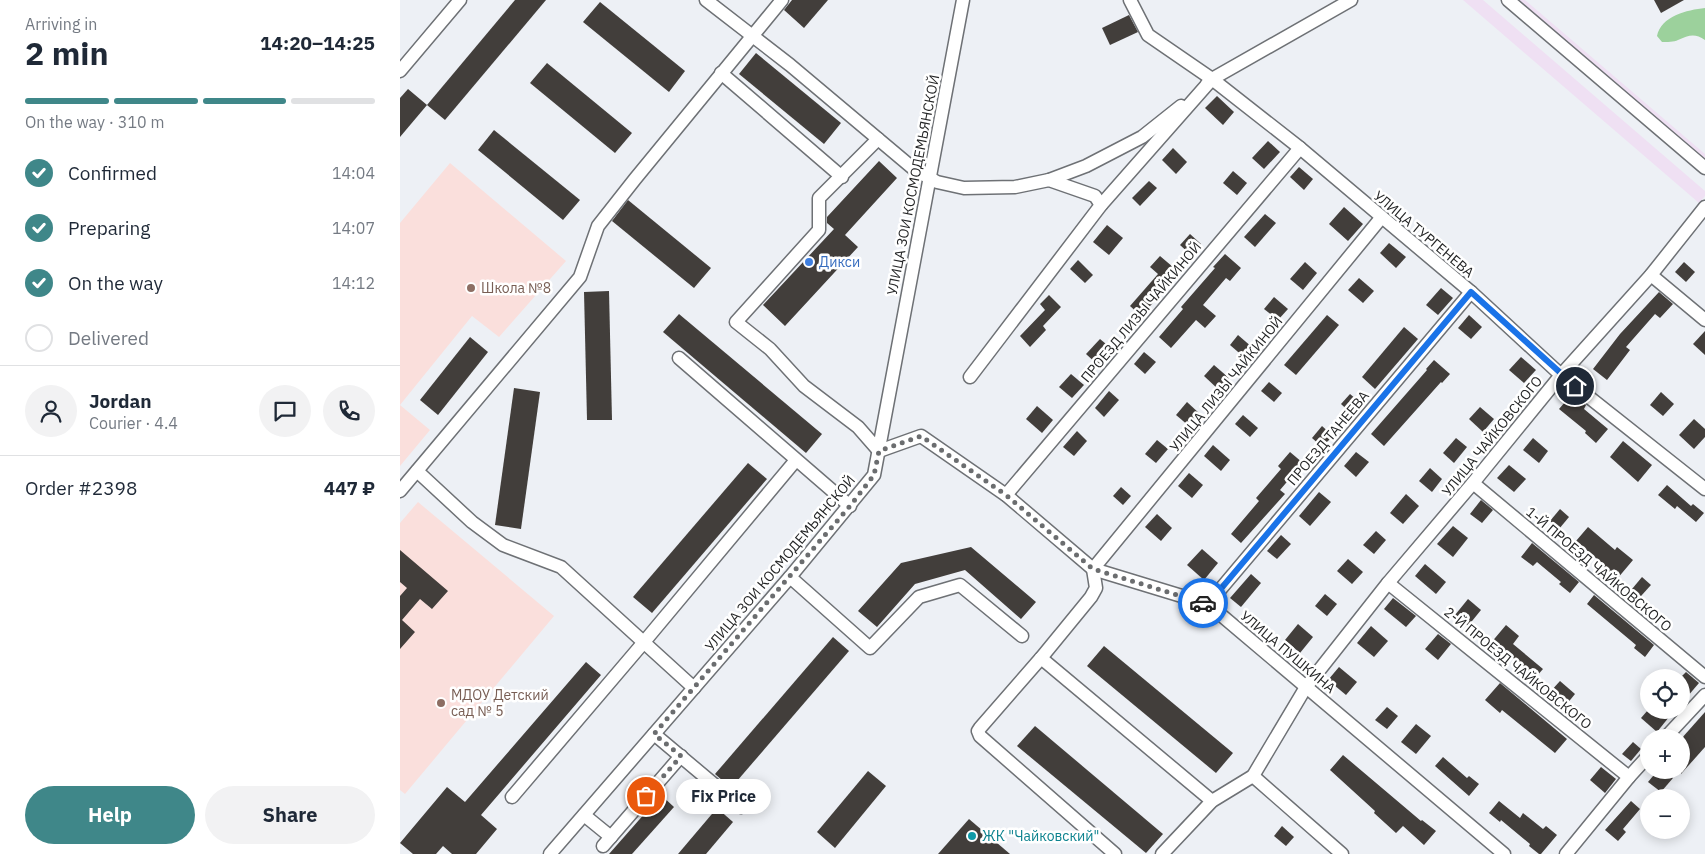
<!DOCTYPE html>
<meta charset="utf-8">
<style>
:root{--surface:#fff;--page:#f2f2f3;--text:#1f2937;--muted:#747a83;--line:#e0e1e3;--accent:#3f8789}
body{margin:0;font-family:"IBM Plex Sans",sans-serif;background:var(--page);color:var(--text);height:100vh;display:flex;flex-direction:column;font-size:19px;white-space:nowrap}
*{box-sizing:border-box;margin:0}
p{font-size:16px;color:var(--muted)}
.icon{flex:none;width:28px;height:28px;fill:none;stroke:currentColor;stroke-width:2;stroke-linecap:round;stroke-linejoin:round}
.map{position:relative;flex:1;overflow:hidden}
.side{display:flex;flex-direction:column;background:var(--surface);width:400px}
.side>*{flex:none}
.fabs{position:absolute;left:1240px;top:669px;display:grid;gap:10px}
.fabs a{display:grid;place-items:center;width:50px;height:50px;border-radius:50%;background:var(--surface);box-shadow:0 2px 12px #0003;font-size:25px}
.pin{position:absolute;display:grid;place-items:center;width:42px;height:42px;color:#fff;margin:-21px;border:2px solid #fff;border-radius:50%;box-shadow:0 1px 5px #0007}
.courier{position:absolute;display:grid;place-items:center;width:50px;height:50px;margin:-25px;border:4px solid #1a73e8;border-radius:50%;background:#fff;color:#222;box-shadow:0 1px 6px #0007}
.bubble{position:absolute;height:35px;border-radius:18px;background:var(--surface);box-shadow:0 2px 12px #0003;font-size:16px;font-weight:800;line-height:35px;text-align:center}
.summary em{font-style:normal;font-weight:800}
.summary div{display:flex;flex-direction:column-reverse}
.summary{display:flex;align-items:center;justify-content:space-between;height:85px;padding:0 25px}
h1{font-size:32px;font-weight:800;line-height:38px}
.bar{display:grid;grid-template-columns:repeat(4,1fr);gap:8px 5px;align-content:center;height:60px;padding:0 25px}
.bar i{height:6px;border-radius:4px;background:var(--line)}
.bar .selected{background:var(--accent)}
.bar p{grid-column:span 4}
.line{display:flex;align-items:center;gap:12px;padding:0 25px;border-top:1px solid var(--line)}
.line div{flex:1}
.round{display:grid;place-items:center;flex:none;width:52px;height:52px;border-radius:26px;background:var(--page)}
ol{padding:0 25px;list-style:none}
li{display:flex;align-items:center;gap:15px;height:55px}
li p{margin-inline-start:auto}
li .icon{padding:5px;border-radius:50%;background:var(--accent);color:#fff;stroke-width:4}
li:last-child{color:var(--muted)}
li i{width:28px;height:28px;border:2px solid var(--line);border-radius:50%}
.primary-button{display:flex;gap:10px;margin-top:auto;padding:10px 25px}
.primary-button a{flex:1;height:58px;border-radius:30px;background:var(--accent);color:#fff;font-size:20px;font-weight:800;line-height:58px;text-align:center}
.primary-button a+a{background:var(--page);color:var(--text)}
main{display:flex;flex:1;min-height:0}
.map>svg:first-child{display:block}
</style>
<main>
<section class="side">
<div class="summary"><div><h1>2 min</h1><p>Arriving in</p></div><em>14:20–14:25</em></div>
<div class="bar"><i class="selected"></i><i class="selected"></i><i class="selected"></i><i></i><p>On the way · 310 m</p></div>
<ol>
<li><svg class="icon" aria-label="check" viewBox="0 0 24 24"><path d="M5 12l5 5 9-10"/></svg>Confirmed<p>14:04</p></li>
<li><svg class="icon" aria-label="check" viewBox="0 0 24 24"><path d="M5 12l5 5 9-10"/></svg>Preparing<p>14:07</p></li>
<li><svg class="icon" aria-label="check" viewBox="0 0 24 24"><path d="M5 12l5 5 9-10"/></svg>On the way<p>14:12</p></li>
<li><i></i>Delivered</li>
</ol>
<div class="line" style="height:90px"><a class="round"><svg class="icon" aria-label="person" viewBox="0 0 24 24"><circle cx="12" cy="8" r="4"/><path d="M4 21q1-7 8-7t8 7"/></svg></a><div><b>Jordan</b><p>Courier · 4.4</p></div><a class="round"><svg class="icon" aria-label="chat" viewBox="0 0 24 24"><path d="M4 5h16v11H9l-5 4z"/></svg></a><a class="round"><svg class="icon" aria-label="phone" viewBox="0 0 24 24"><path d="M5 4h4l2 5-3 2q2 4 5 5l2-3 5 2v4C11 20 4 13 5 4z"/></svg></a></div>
<div class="line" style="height:65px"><div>Order #2398</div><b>447 ₽</b></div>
<div class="primary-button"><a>Help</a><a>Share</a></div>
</section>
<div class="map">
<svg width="1305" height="854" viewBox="0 0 1305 854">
<rect width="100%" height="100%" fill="#edf0f5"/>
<g fill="#efe0f3">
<path d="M1063 0H1083L1305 191V196L1299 203Z"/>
<path d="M1107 0H1125L1305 154V169Z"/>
</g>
<g fill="#fadfdc">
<path d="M50 163 166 261 99 337 72 316 0 405 30 430 0 466V223Z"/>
<path d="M18 502 154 616 5 794 0 790V523Z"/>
</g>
<path fill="#9cd19c" d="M1305 8V40C1295 33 1289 35 1278 40 1274 42 1267 42 1262 42L1257 36C1261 16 1287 10 1305 8Z"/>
<g fill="#423e3b">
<path d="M115 0H146L45 120 27 105Z"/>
<path d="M392 0H428L404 28 384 10Z"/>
<path d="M1254 0H1284L1261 13Z"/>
<path d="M200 2 285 71 269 92 183 22Z"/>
<path d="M729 15 738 32 710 45 702 28Z"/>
<path d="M356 53 441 123 424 144 339 74Z"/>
<path d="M147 63 232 133 215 153 130 83Z"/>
<path d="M8 89 27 105 0 137V98Z"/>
<path d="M817 96 834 112 823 125 805 108Z"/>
<path d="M94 130 180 200 163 220 78 150Z"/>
<path d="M868 141 880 152 864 169 852 158Z"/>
<path d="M773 148 787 162 776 174 762 160Z"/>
<path d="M479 161 497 178 445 235 458 247 385 326 363 305 434 229 427 223V217Z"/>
<path d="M899 167 913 179 904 190 890 177Z"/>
<path d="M833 171 847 183 837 195 823 183Z"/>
<path d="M749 181 757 188 740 206 732 198Z"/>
<path d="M228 200 311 268 294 288 212 221Z"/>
<path d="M944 207 963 224 948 241 929 224Z"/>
<path d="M865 214 876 223 855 247 844 237Z"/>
<path d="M707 225 723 238 709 255 693 242Z"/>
<path d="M790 234 801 244 791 255 780 245Z"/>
<path d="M989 243 1006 257 996 268 980 253Z"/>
<path d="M825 254 841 268 830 281 826 278 803 305 816 316 805 328 796 320 771 348 759 337 783 309 781 307 815 268 813 267Z"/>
<path d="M760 256 780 273 741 316 730 306 758 274 750 267Z"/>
<path d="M678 260 693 275 685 283 670 269Z"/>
<path d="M905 262 917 273 903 290 890 279Z"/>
<path d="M1284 262 1295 272 1286 282 1275 272Z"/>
<path d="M959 278 974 291 963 303 948 290Z"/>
<path d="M1041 288 1053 298 1038 315 1026 305Z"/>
<path d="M209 291 212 420H187L184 292Z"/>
<path d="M1259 292 1273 304 1260 318 1255 314 1226 347 1230 350 1207 380 1193 369 1220 334Z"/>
<path d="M649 295 661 307 643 326 646 330 630 347 620 336 645 310 640 304Z"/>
<path d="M874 297 888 309 878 320 864 309Z"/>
<path d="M279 314 422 434 406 453 263 332Z"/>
<path d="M927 315 939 325 896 375 884 365Z"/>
<path d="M1069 315 1082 327 1071 339 1058 328Z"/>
<path d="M1004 327 1018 339 975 389 962 377Z"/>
<path d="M1305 331V355L1293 344Z"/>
<path d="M838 335 853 348 845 358 830 345Z"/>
<path d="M70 337 88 352 38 415 20 400Z"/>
<path d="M700 339 712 349 698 365 686 354Z"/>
<path d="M744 352 756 362 745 374 734 364Z"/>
<path d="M1121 357 1136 370 1124 383 1109 370Z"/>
<path d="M1034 360 1050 374 1042 383 1041 382 984 446 971 434 1027 370 1026 369Z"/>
<path d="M814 365 829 378 819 390 804 376Z"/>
<path d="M671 374 684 385 672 398 659 387Z"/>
<path d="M869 382 882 393 874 402 861 391Z"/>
<path d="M114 388 140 392 121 529 95 525Z"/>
<path d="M709 391 719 400 704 417 695 408Z"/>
<path d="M1261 392 1274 404 1263 416 1250 405Z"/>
<path d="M950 394 962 404 953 415 941 404Z"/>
<path d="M1172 394 1186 405 1184 409 1208 429 1196 443 1185 433 1186 431 1159 409Z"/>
<path d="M787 402 800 414 789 426 776 415Z"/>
<path d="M637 406 653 420 642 433 626 419Z"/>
<path d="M1080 407 1094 419 1083 432 1069 419Z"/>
<path d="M843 415 858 428 850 437 835 424Z"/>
<path d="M1294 419 1305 429V437L1294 449 1279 435Z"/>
<path d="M922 426 933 436 922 447 912 438Z"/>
<path d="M677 431 687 441 674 456 663 447Z"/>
<path d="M1056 438 1067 447 1054 463 1043 453Z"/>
<path d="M1133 438 1148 451 1139 463 1123 450Z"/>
<path d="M757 440 768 449 756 463 745 454Z"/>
<path d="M1223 441 1252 465 1238 482 1210 457Z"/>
<path d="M813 445 830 460 821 471 804 456Z"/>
<path d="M890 452 903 463 880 490 885 494 841 543 831 534 859 501 856 498 881 469 878 466Z"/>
<path d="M956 452 969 462 956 477 944 466Z"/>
<path d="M348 463 367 479 252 613 233 597Z"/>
<path d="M1109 465 1126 479 1114 492 1097 478Z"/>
<path d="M1030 468 1042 479 1032 492 1019 481Z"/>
<path d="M789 473 803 485 792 498 778 486Z"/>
<path d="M1267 485 1291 506 1293 504 1304 513 1296 522 1277 506 1275 509 1258 495Z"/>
<path d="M721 487 731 496 723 505 713 496Z"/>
<path d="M919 492 931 502 910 526 899 516Z"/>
<path d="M1006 494 1019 506 1003 524 990 513Z"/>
<path d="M1081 500 1093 510 1082 523 1070 514Z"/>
<path d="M1160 509 1169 517 1159 529 1150 521Z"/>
<path d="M757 514 772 528 761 541 745 527Z"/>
<path d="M1053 526 1068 538 1053 557 1037 544Z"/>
<path d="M1188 527 1215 550 1217 547 1233 560 1217 579 1202 566 1203 564 1176 541Z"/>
<path d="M976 531 986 540 974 554 963 545Z"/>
<path d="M881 535 891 544 877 559 867 551Z"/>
<path d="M1132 543 1179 582 1170 593 1159 584 1161 582 1137 562 1133 566 1121 557Z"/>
<path d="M571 547 636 602 621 619 565 570 515 584 477 627 458 611 501 563Z"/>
<path d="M802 549 818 563 804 580 787 565Z"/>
<path d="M0 550 48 591 32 609 20 599 2 620 15 632 0 649V596L7 588 0 582Z"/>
<path d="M948 559 963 572 952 584 937 571Z"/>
<path d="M1025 564 1046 582 1036 594 1015 576Z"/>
<path d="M851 574 861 583 841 607 830 598Z"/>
<path d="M1242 577 1251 585 1241 596 1232 589Z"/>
<path d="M925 594 937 604 927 616 915 606Z"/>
<path d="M1194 595 1254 645 1245 657 1234 648 1236 645 1187 604Z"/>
<path d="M993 598 1016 616 1006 627 984 609Z"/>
<path d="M1068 599 1081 610 1068 626 1055 615Z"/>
<path d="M898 624 913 637 900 653 885 640Z"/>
<path d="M1106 625 1119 636 1113 644 1143 669 1136 677 1106 652 1103 655 1090 644Z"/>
<path d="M971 626 988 641 974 657 957 643Z"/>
<path d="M1038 634 1051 644 1038 660 1025 649Z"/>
<path d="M433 637 449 651 331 788 315 774Z"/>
<path d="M704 646 833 753 816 773 687 666Z"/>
<path d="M186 662 201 675 81 815 97 829 76 854H52L43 846 36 854H13L0 843 47 787 65 802Z"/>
<path d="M939 667 957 682 946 695 928 680Z"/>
<path d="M1286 672 1299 683 1281 704V677Z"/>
<path d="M1160 681 1175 694 1166 705 1150 692Z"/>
<path d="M1100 683 1167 739 1155 753 1102 710 1100 713 1085 700Z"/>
<path d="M987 707 998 716 987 729 975 720Z"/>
<path d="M1248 710H1261L1269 717 1257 732 1241 718Z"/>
<path d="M1305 712V747L1281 774V739Z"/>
<path d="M1016 724 1031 736 1016 754 1001 742Z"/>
<path d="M635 726 763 834 746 853 617 746Z"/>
<path d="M1233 742 1241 749 1231 761 1222 754Z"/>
<path d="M943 755 1021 821 1022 820 1036 831 1024 845 1003 826 996 833 974 813 975 811 930 770Z"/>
<path d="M1043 757 1067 778 1069 776 1079 784 1069 796 1035 766Z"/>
<path d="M1201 767 1216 779 1205 793 1190 780Z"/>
<path d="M1258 770H1263L1273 778 1261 792 1248 782Z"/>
<path d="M468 771 486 786 435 848 417 832Z"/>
<path d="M261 795 274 807 232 854H209Z"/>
<path d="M1099 801 1120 818 1123 813 1143 829 1146 826 1157 835 1141 854H1139L1129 846 1130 844 1101 820 1100 822 1089 813Z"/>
<path d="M1231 801 1240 809 1223 829 1226 832 1218 841 1205 830Z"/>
<path d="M317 808 333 822 306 854H278Z"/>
<path d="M569 819 610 854H538Z"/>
<path d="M882 826 894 837 886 846 874 836Z"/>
</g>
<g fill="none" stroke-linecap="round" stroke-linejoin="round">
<defs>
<g id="minor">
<path d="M306 0 390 65 515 170 537 182 564 188 615 187 649 180 695 196 701 205"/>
<path d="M730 0 748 35 812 79 900 148 1071 292 1161 375 1305 489"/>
<path d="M1108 0 1305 168"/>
<path d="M0 71 60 0"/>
<path d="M321 73 442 177"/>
<path d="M807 84 812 79 951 0"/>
<path d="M478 139 419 198V230L336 322 370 349 404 386 458 427 479 451 521 436 606 495 693 569 808 604 1104 854"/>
<path d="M649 180 686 166 742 137 781 106"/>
<path d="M1251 275 1305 320"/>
<path d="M279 358 450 506"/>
<path d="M570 377 701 205 812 79"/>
<path d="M17 471 72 522 103 545 161 567 294 688"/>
<path d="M1073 483 1305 677"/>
<path d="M0 491 180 277 198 226 235 179 382 0"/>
<path d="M606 495 900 148"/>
<path d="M390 577 470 648 519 597 560 585 622 636"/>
<path d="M988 583 1229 777"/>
<path d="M808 604 1071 292"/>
<path d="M641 658 812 801"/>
<path d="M254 734 341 807"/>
<path d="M1265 738 1305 695"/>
<path d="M853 776 942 854"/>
<path d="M112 797 244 642 396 460"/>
<path d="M184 815 211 837"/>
<path d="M203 846 281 756"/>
<path d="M150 854 390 577 474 475 563 0"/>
<path d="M715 854 580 736 578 731 580 728 641 658 691 597 696 588 693 569 981 218"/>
<path d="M762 854 812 801 853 776 906 687 988 583 1073 483 1161 375 1251 275 1305 207"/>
<path d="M1166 854 1229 777 1249 755"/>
</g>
</defs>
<use href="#minor" stroke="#6e7175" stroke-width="15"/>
<use href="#minor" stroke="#fff" stroke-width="12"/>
</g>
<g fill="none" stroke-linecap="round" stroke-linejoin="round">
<path stroke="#6b6d6f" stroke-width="5" stroke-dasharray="0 9" d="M246 796 281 756 254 734 450 506 474 475 479 451 521 436 606 495 693 569 803 603"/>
<path stroke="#1a73e8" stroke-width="6" d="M803 603 808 604 1071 292 1175 386"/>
</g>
<circle fill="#3f7fe0" stroke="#fff" stroke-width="2" cx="409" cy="262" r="5"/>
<g fill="#8d6e63" stroke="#fff" stroke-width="2">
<circle cx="71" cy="288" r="5"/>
<circle cx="41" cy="703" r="5"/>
</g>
<circle fill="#0f9aa8" stroke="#fff" stroke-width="2" cx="572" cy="836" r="5"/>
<g text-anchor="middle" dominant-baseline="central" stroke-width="5" stroke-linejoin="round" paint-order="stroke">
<g font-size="14" fill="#252627" stroke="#fff">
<text transform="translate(513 185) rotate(-79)">УЛИЦА ЗОИ КОСМОДЕМЬЯНСКОЙ</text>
<text transform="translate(1024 234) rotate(40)">УЛИЦА ТУРГЕНЕВА</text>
<text transform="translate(741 312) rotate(-50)">ПРОЕЗД ЛИЗЫ ЧАЙКИНОЙ</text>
<text transform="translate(826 384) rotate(-51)">УЛИЦА ЛИЗЫ ЧАЙКИНОЙ</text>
<text transform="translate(1092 436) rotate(-51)">УЛИЦА ЧАЙКОВСКОГО</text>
<text transform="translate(928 438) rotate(-50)">ПРОЕЗД ТАНЕЕВА</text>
<text transform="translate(380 563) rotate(-50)">УЛИЦА ЗОИ КОСМОДЕМЬЯНСКОЙ</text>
<text transform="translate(1199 569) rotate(40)">1-Й ПРОЕЗД ЧАЙКОВСКОГО</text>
<text transform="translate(888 652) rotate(40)">УЛИЦА ПУШКИНА</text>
<text transform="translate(1118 668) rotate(39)">2-Й ПРОЕЗД ЧАЙКОВСКОГО</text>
</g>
<g font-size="14" fill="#366cbe" stroke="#fff" text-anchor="start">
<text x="419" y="262">Дикси</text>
</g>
<g font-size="14" fill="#785e54" stroke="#fff" text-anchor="start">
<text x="81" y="288">Школа №8</text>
<text x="51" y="695">МДОУ Детский<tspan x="51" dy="16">сад № 5</tspan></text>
</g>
<g font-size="14" fill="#0d838f" stroke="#fff" text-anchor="start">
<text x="582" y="836">ЖК "Чайковский"</text>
</g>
</g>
</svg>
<div class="fabs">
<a><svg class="icon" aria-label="locate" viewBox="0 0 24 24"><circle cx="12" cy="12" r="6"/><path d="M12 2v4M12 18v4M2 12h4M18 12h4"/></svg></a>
<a>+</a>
<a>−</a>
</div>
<div class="pin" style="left:246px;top:796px;background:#ea580c"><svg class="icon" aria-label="bag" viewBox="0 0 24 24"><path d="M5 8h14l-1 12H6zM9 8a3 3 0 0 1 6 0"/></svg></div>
<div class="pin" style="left:1175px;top:386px;background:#1f2937"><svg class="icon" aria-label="home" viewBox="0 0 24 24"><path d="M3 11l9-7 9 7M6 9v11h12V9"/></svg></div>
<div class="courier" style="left:803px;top:603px"><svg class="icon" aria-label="car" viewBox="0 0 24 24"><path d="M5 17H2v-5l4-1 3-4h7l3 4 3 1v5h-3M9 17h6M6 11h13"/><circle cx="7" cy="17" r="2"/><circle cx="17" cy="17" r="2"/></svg></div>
<div class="bubble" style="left:276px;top:779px;width:95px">Fix Price</div>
</div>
</main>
